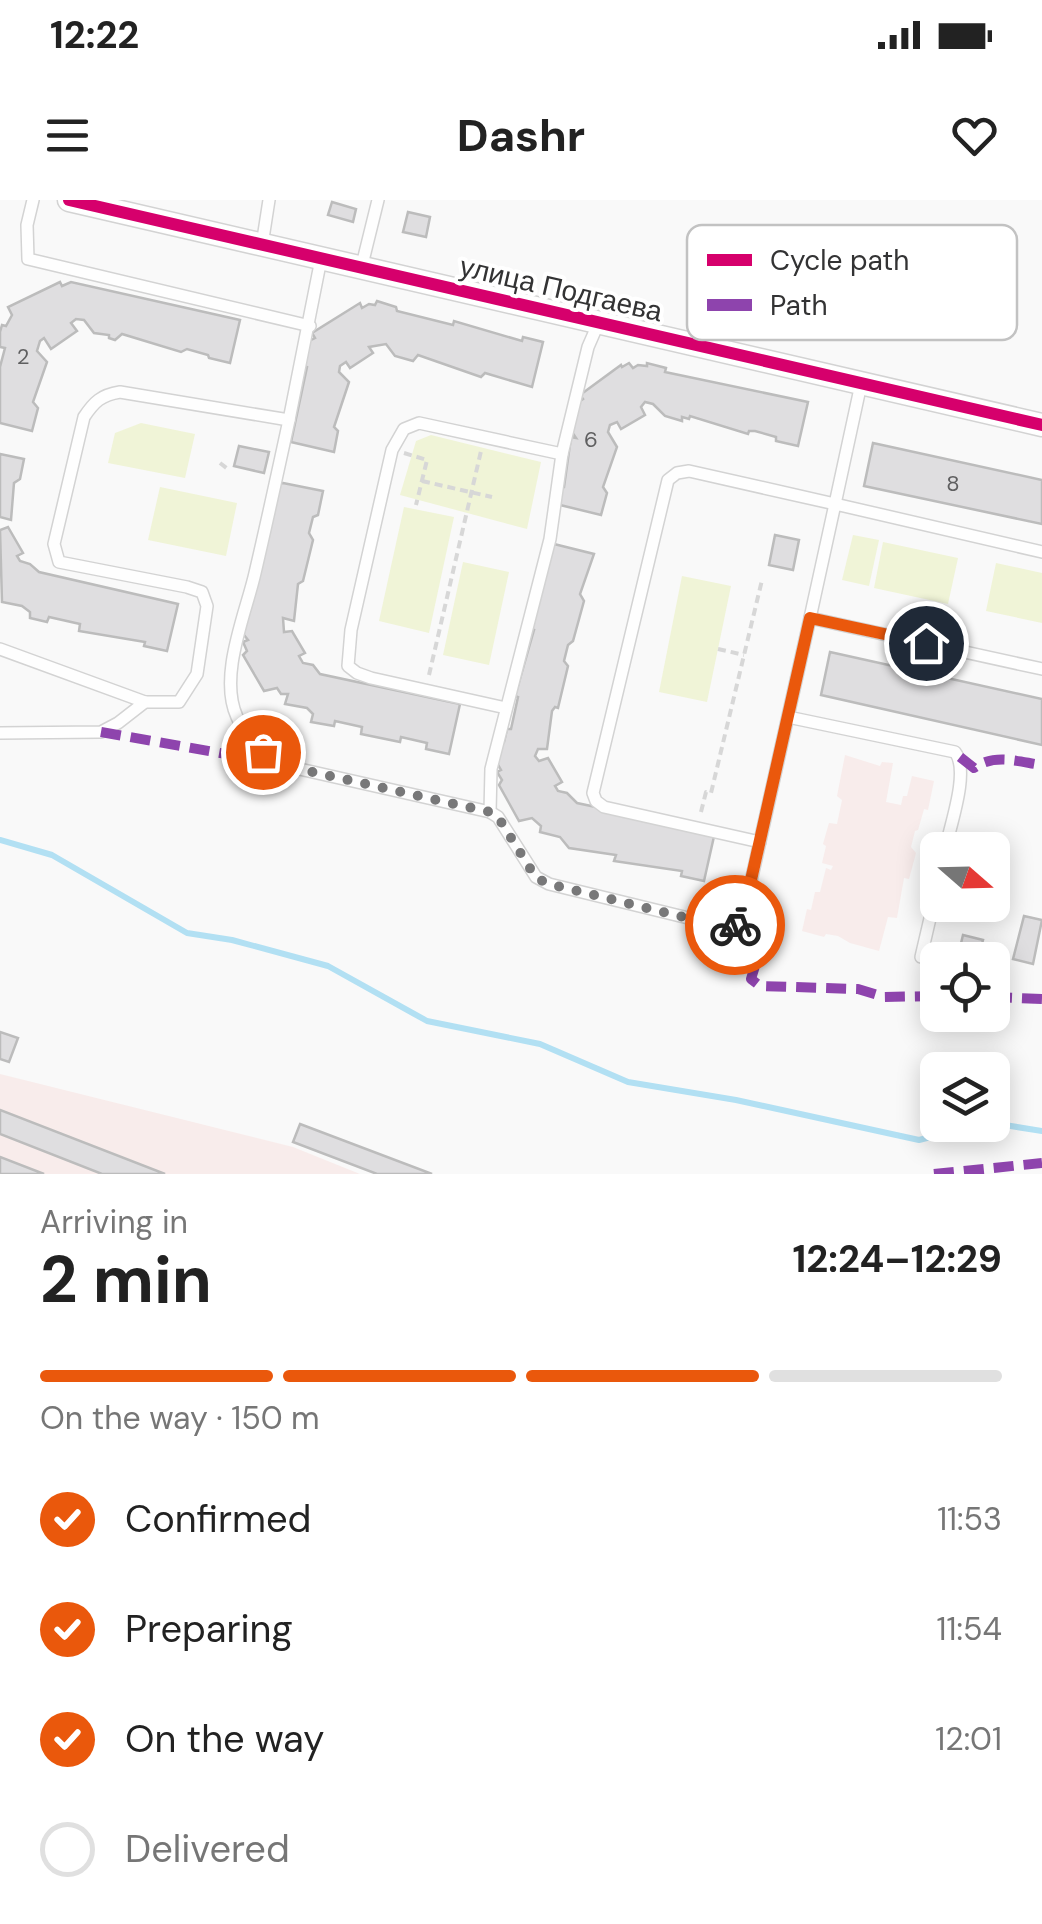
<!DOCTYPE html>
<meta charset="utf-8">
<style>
:root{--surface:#fff;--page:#f6f6f6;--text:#222;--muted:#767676;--line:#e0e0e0;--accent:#ea580c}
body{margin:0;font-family:"DM Sans",sans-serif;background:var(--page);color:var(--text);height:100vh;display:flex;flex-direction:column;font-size:38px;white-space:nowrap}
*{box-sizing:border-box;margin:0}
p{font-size:32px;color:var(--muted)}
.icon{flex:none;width:55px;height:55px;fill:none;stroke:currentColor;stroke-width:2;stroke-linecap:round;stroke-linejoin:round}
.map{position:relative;height:974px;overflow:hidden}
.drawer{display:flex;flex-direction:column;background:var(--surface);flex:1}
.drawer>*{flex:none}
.needle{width:65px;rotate:110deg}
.fabs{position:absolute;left:920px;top:632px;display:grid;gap:20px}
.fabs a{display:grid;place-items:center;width:90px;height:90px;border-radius:15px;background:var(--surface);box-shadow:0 5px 25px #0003;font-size:50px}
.pin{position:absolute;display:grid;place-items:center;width:85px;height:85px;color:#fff;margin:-42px;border:5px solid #fff;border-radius:50%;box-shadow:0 2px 10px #0007}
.courier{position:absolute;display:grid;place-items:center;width:100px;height:100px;margin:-50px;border:8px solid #ea580c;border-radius:50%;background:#fff;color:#222;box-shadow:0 2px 12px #0007}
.head em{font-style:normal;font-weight:700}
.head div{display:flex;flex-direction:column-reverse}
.head{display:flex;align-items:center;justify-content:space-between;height:170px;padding:0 40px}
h1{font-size:65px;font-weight:700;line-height:75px}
.bar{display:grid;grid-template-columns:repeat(4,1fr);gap:15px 10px;align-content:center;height:120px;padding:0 40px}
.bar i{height:12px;border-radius:8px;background:var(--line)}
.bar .active{background:var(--accent)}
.bar p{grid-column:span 4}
ol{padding:0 40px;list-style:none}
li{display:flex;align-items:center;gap:30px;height:110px}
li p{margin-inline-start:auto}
li .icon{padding:10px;border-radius:50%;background:var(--accent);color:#fff;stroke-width:4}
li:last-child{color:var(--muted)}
li i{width:55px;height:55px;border:5px solid var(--line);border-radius:50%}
.status{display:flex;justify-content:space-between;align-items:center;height:70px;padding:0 50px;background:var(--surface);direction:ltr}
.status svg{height:28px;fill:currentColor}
header{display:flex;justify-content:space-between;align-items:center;height:130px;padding:0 40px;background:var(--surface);font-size:45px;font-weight:700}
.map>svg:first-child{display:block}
</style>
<div class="status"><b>12:22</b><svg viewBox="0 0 49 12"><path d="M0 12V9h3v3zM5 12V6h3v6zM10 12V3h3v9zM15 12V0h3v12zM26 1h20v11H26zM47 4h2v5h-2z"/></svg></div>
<header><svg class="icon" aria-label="menu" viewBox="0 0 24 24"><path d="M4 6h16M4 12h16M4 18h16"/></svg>Dashr<svg class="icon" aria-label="heart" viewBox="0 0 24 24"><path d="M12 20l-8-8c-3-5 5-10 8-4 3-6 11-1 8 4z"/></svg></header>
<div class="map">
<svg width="1042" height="974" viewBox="0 0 1042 974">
<rect width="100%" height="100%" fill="#f9f9f9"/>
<g fill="#f8eceb">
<path d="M845 555 880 566 882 562 893 563 886 602 901 605 903 596H907L912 576 934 581 928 610 924 609 918 630 915 631 911 647 916 653 909 679 904 678 897 718 888 717 879 751 850 743 838 736 826 734 824 737 802 731 807 709 811 710 815 692H820L826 668 831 670 833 666 822 663 826 646 823 644 829 623 837 624 842 600 837 596Z"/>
<path d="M0 874 293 947 360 974H0Z"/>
</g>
<g fill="#f0f4d7">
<path d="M141 223 195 234 185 278 108 263 115 233Z"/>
<path d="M431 235 541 262 527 329 400 295 416 241Z"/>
<path d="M160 287 237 303 226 356 148 340Z"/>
<path d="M404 307 454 317 429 433 379 421Z"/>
<path d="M853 335 879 340 869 386 842 380Z"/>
<path d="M883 342 958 358 948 404 874 388Z"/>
<path d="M463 362 509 372 489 465 443 455Z"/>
<path d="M996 363 1042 373V423L986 411Z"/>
<path d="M682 376 731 386 707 502 659 492Z"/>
</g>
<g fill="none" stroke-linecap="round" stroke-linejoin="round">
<g stroke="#b2e0f3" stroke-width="6">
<path d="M0 640 52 655 187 733 232 740 328 766 427 821 540 844 628 882 736 900 919 940 977 925"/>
<path d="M992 923 1042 931"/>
</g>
</g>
<g fill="#dfdee0" stroke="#bcbcbc" stroke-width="2.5">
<path d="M332 2 356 9 353 22 328 15Z"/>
<path d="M408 12 430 17 426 37 403 32Z"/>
<path d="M60 82 62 86 71 82 240 120 230 163 209 158 208 155 187 149 181 152 122 134 115 140 109 138V135L94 133 84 120 76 119 71 123 77 131 51 149 44 138 40 141 37 151 47 162 33 202 38 208 32 231 0 223V167L5 148 0 147V132L2 125 6 126 12 115 8 107Z"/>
<path d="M377 101 396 107 397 111 453 125 454 121 522 141 523 137 543 142 532 187 485 173 481 177 418 155 413 161 395 156 386 144 369 147 373 153 350 168 346 162 340 166 339 172 349 182 334 227 338 231 334 252 291 242 307 167 304 166 309 141 315 138 312 133 360 103 362 108 369 104 375 105Z"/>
<path d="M629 163 633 168 638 165 647 166V163L666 168 665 172 808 202 798 246 776 241V237L755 231H749L748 234 690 216 689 219 682 217V221L665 216 653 204 645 202 641 207 645 215 621 229 617 222 610 225 608 232 617 247 603 287 607 293 601 315 556 304 560 287H564L571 237 576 238 570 229 579 202 583 199 580 195 621 165 622 167Z"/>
<path d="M873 243 1042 280V324L864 286Z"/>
<path d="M239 246 269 252 264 273 234 266Z"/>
<path d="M0 254 24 259 20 279 14 283 11 320 0 317Z"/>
<path d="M283 283 323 291 318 315 313 317 309 333 313 340 303 381 298 384 294 421 283 418 284 432 292 431 305 453 299 456 303 463 313 465 320 474 460 504 449 554 426 549 427 543 401 537 400 542 361 534 362 527 335 521 334 526 311 522 313 514 307 508 285 504 288 494H281L277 488 264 491 243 455 247 451 243 442 248 440 240 430 278 284Z"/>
<path d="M8 327 23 353 17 356 20 361 30 364 39 372 178 404 167 451 144 446 145 442 79 431 80 424 49 417 47 422 30 418V412L22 406 2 402 0 330Z"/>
<path d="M775 335 799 340 793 370 769 365Z"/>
<path d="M554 344 594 354 580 394 584 401 573 441 568 445 564 461 568 466 558 508 555 507 552 511 547 549H538L535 556 539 561 548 558 562 582 555 586 558 591 567 593 577 603 715 632 704 681 681 676 682 671 614 661 616 655 569 648 560 637 540 632 541 626 532 618 519 621 499 585 502 580 497 572 501 570 497 563 499 541 504 542 507 529H511L518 497 515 496 534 430 530 429Z"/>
<path d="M830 452 1042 499V545L821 495Z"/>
<path d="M1024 716 1042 720 1033 764 1013 759Z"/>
<path d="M963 735 983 740 978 760H957Z"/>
<path d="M0 832 18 838 9 862 0 859Z"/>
<path d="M0 910 165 974H102L0 934Z"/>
<path d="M300 924 432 974H377L293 942Z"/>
<path d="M0 957 44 974H0Z"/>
</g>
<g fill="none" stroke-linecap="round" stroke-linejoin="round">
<defs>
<g id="service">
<path d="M33 0 27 25 28 59 310 126"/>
<path d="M262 45 269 0"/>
<path d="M361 69 378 0"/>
<path d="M289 220C278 271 267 322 255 373 246 413 218 476 237 517 246 539 267 554 286 566L490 612"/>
<path d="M562 254 550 339 491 569 490 612 498 617 536 677 549 684 717 725H735L745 708 810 418"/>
<path d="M1042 352 835 304 810 418 1042 469"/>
<path d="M0 449 145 502"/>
<path d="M506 508 371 478 357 473 348 466 351 430 392 250 404 229 419 223 562 254 588 147 598 124"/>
<path d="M788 517 955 552C970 571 950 626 945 650"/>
<path d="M0 533 101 532 118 523 145 502H179L197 474 207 406 202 392 187 387 59 362 54 344 84 217C94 202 101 195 120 192L289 220 321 59"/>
<path d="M760 642 604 607 596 601 593 593 668 280 677 273 689 271 835 304 861 184"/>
<path d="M921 757 938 684"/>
</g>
<path id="minor" d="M69 0 1042 225"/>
</defs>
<use href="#service" stroke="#d3d3d3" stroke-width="14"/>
<use href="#minor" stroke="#d3d3d3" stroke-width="25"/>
<g stroke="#d7d7d7" stroke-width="4" stroke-dasharray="8 5" stroke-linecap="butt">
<path d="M404 253 427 260 416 305"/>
<path d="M220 263 229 270"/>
<path d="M422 281 492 297"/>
<path d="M718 449 744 455"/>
<path d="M429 475 481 251"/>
<path d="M701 612 706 592 711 593 762 380"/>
</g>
<use href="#service" stroke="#fefefe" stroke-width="11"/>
<use href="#minor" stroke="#fefefe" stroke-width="22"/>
<g stroke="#8e44ad" stroke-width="10" stroke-dasharray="20 10" stroke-linecap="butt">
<path d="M101 532 226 554 253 540"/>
<path d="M960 557 974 568C995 553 1019 562 1042 565"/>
<path d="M745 708 755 766 751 779 760 786 858 789 884 797 938 796"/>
<path d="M992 797 1042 799"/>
<path d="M934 974 1042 963"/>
</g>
<defs>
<path id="cycleway" d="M69 0 1042 225"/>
</defs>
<use href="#cycleway" stroke="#fff" stroke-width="19"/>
<use href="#cycleway" stroke="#d6006c" stroke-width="12"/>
</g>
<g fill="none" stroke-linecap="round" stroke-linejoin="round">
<path stroke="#787879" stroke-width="10" stroke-dasharray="0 18" d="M263 552 286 566 490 612 498 617 536 678 549 684 716 725H735"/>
<path stroke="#ea580c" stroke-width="12" d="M735 725 744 711 810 418 926 443"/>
</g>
<g text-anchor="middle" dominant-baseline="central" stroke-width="8" stroke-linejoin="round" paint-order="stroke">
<g font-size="22" fill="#5f5f60">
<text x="23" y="156">2</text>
<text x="591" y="239">6</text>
<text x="953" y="283">8</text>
</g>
<g font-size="28" fill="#333334" stroke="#fff">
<text transform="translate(561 89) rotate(13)">улица Подгаева</text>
</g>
</g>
<rect x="687" y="25" width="330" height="115" rx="15" fill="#fff" stroke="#c2c2c2" stroke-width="2.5"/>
<rect x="707" y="54" width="45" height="12" fill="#d6006c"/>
<rect x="707" y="99" width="45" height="12" fill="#8e44ad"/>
<g font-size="28" fill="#333334">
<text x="770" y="70">Cycle path</text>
<text x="770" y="115">Path</text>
</g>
</svg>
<div class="fabs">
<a><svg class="needle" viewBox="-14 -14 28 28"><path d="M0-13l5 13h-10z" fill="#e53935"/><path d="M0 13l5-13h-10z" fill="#767676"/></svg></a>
<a><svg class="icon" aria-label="locate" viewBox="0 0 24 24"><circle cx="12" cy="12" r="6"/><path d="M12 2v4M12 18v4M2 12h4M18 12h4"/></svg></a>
<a><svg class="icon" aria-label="layers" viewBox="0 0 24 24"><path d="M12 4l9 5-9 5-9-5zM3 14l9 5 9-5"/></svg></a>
</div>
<div class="pin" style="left:263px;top:552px;background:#ea580c"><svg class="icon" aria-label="bag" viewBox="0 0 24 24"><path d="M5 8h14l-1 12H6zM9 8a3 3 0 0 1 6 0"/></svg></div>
<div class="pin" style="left:926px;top:443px;background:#1f2937"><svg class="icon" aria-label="home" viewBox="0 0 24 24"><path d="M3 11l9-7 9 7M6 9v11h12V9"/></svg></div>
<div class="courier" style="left:735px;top:725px"><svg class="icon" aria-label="bike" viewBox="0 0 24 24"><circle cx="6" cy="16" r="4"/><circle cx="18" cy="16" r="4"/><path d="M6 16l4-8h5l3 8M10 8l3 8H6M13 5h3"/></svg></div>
</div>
<section class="drawer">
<div class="head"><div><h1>2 min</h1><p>Arriving in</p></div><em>12:24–12:29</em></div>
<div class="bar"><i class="active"></i><i class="active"></i><i class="active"></i><i></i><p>On the way · 150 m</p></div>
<ol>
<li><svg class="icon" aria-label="check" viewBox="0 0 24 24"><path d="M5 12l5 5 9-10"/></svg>Confirmed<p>11:53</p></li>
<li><svg class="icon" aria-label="check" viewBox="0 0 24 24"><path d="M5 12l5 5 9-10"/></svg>Preparing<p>11:54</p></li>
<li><svg class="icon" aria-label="check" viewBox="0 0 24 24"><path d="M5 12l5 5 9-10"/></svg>On the way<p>12:01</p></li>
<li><i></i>Delivered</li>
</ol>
</section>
